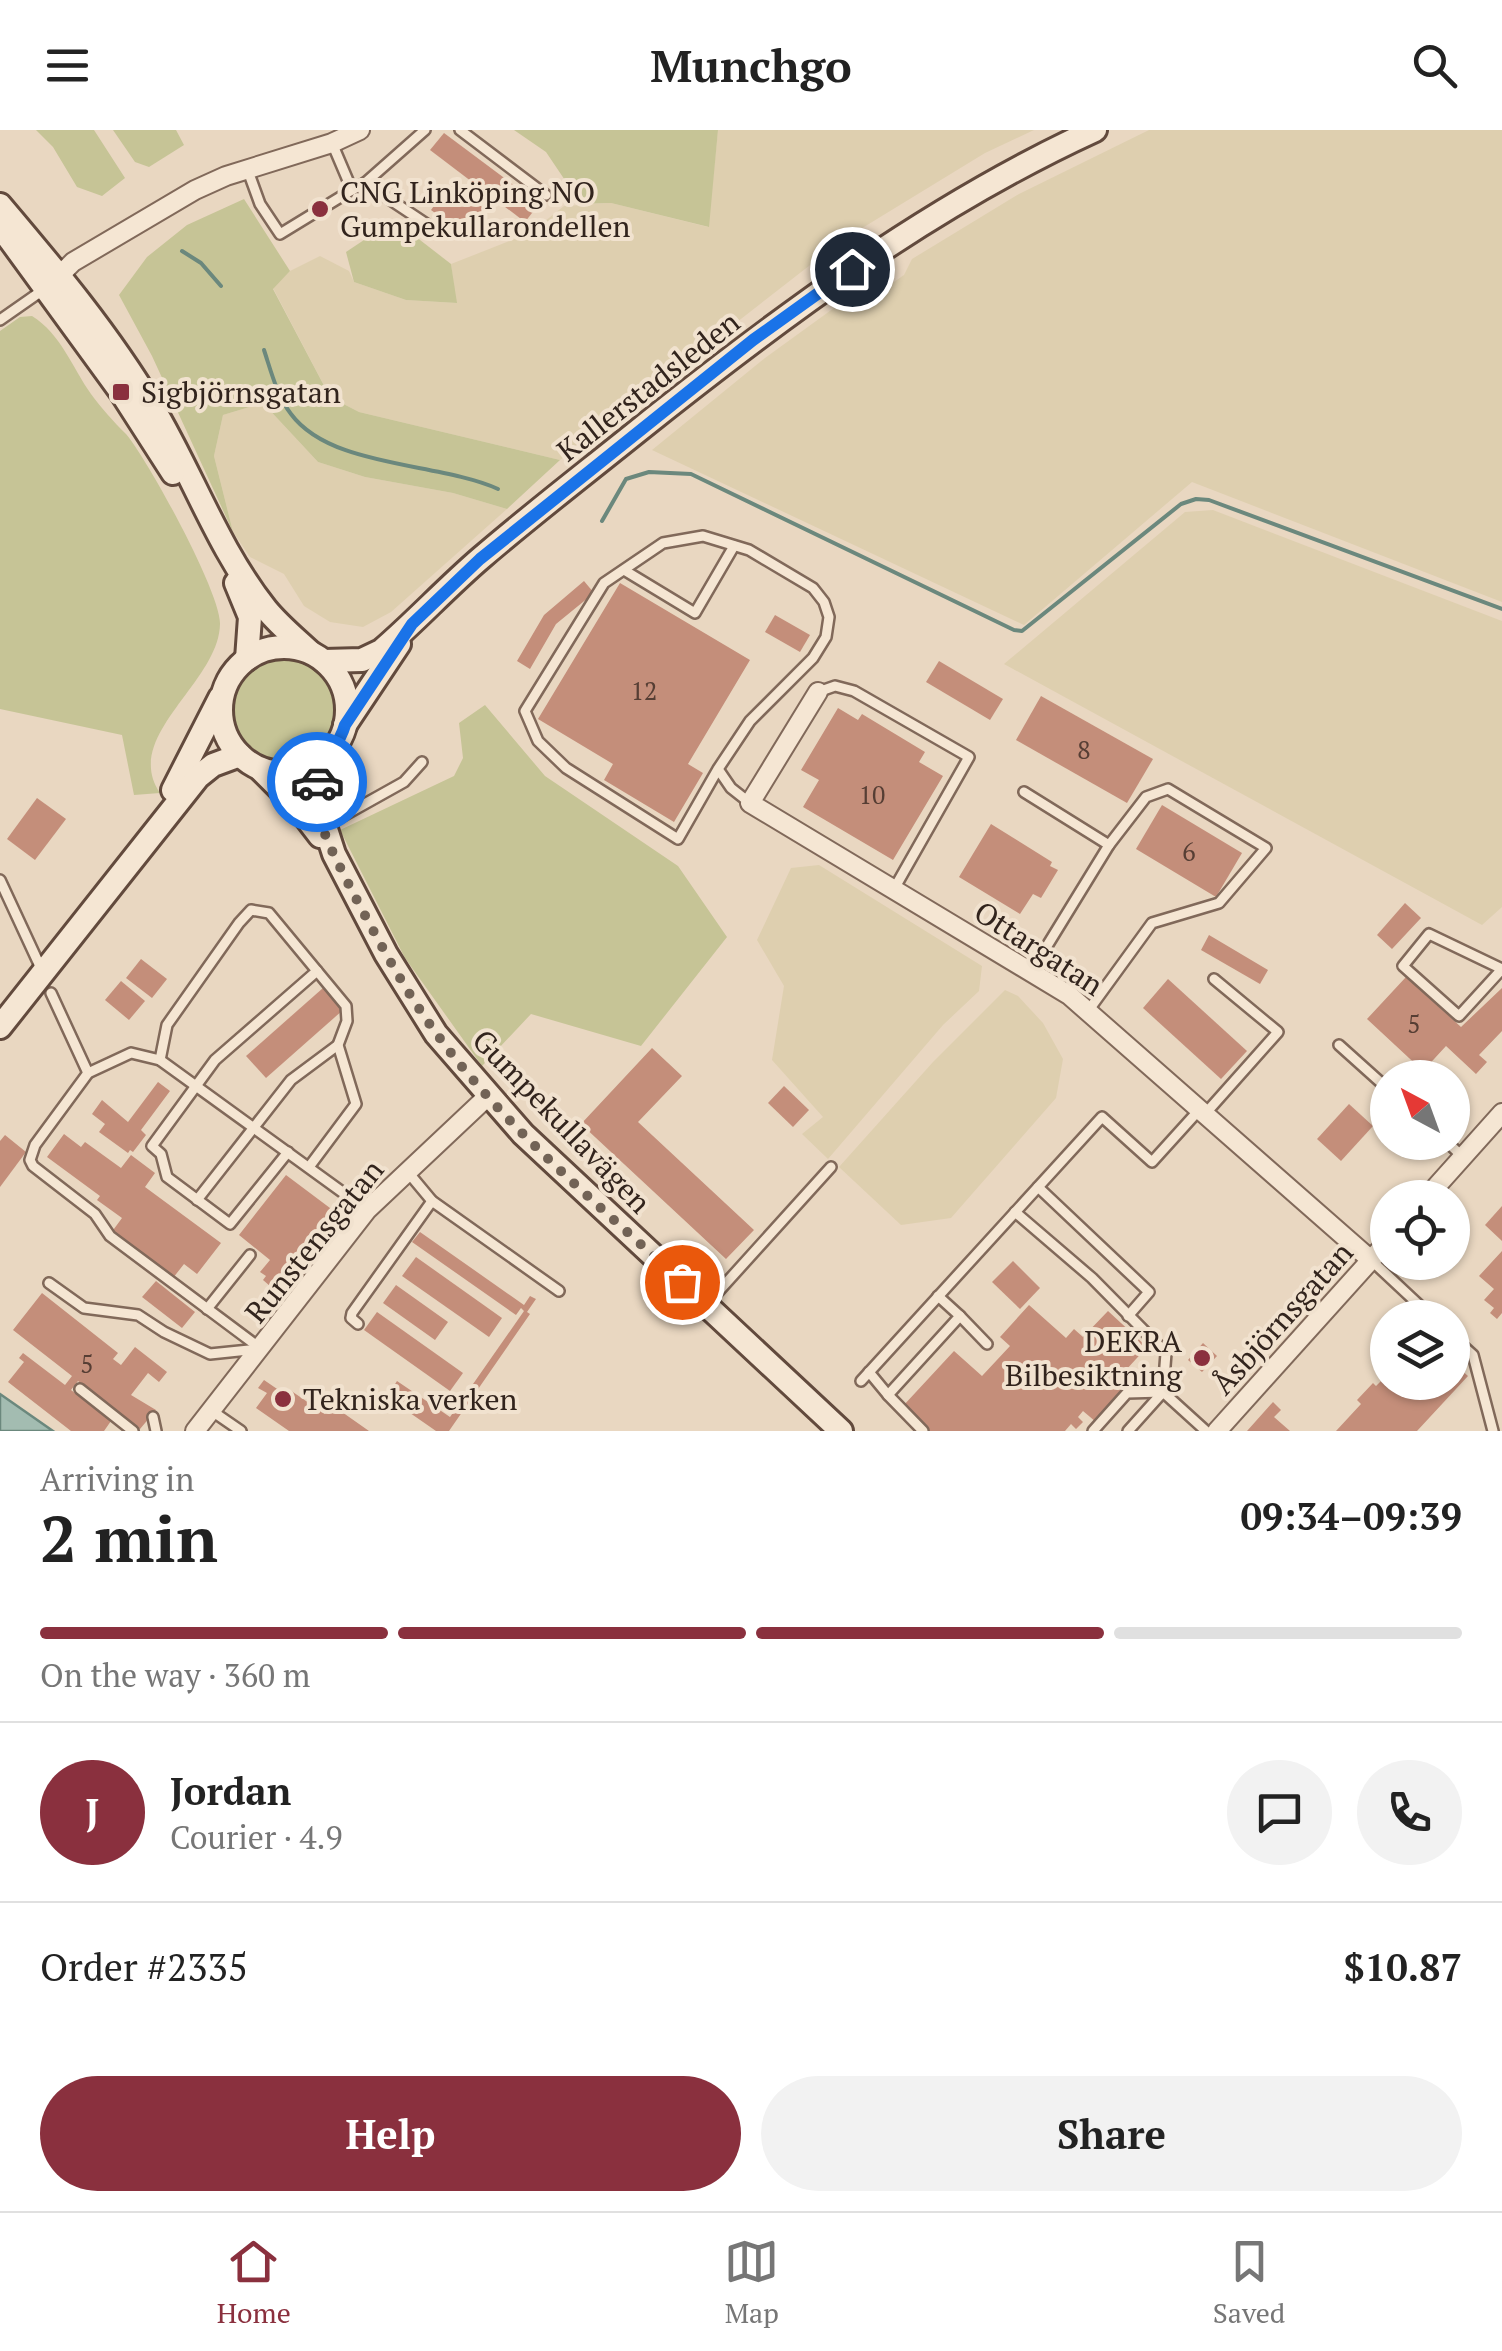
<!DOCTYPE html>
<meta charset="utf-8">
<style>
:root{--surface:#fff;--page:#f2f2f2;--text:#222;--muted:#767676;--line:#e0e0e0;--accent:#8a303e}
body{margin:0;font-family:"PT Serif",serif;background:var(--page);color:var(--text);height:100vh;display:flex;flex-direction:column;font-size:38px;white-space:nowrap}
*{box-sizing:border-box;margin:0}
p{font-size:32px;color:var(--muted)}
.icon{flex:none;width:55px;height:55px;fill:none;stroke:currentColor;stroke-width:2;stroke-linecap:round;stroke-linejoin:round}
.map{position:relative;height:1301px;overflow:hidden}
.panel{display:flex;flex-direction:column;background:var(--surface);flex:1}
.panel>*{flex:none}
.needle{width:65px;rotate:319deg}
.fabs{position:absolute;left:1370px;top:930px;display:grid;gap:20px}
.fabs a{display:grid;place-items:center;width:100px;height:100px;border-radius:50%;background:var(--surface);box-shadow:0 2px 8px #0004;font-size:50px}
.pin{position:absolute;display:grid;place-items:center;width:85px;height:85px;color:#fff;margin:-42px;border:5px solid #fff;border-radius:50%;box-shadow:0 2px 10px #0007}
.courier{position:absolute;display:grid;place-items:center;width:100px;height:100px;margin:-50px;border:8px solid #1a73e8;border-radius:50%;background:#fff;color:#222;box-shadow:0 2px 12px #0007}
.summary em{font-style:normal;font-weight:600}
.summary div{display:flex;flex-direction:column-reverse}
.summary{display:flex;align-items:center;justify-content:space-between;height:170px;padding:0 40px}
h1{font-size:65px;font-weight:600;line-height:75px}
.bar{display:grid;grid-template-columns:repeat(4,1fr);gap:15px 10px;align-content:center;height:120px;padding:0 40px}
.bar i{height:12px;border-radius:8px;background:var(--line)}
.bar .current{background:var(--accent)}
.bar p{grid-column:span 4}
.line{display:flex;align-items:center;gap:25px;padding:0 40px;border-top:2px solid var(--line)}
.line div{flex:1}
.round{display:grid;place-items:center;flex:none;width:105px;height:105px;border-radius:52px;background:var(--page)}
.cta{display:flex;gap:20px;margin-top:auto;padding:20px 40px}
.cta a{flex:1;height:115px;border-radius:60px;background:var(--accent);color:#fff;font-size:40px;font-weight:600;line-height:115px;text-align:center}
.cta a+a{background:var(--page);color:var(--text)}
header{display:flex;justify-content:space-between;align-items:center;height:130px;padding:0 40px;background:var(--surface);font-size:45px;font-weight:600}
.tabs{display:flex;justify-content:space-around;align-items:center;height:140px;border-top:2px solid var(--line);background:var(--surface);font-size:28px;color:var(--muted)}
.tabs a{display:grid;justify-items:center;gap:5px}
.tabs .current{color:var(--accent)}
.map>svg:first-child{display:block}
</style>
<header><svg class="icon" aria-label="menu" viewBox="0 0 24 24"><path d="M4 6h16M4 12h16M4 18h16"/></svg>Munchgo<svg class="icon" aria-label="search" viewBox="0 0 24 24"><circle cx="10" cy="10" r="6"/><path d="M15 15l6 6"/></svg></header>
<div class="map">
<svg width="1502" height="1301" viewBox="0 0 1502 1301">
<rect width="100%" height="100%" fill="#e9d7c1"/>
<g fill="#decfaf">
<path d="M718 0H1034L985 23 841 111 560 330 359 282 330 267 273 158 290 141 320 126 349 141 354 152 406 170 456 173 451 134 530 103 564 76 611 73 708 97Z"/>
<path d="M1149 0H1502V472L1192 352 1024 495 652 320 765 228 874 149 891 154 904 145 912 129 1019 64Z"/>
<path d="M263 273 318 332 365 347 453 363 507 379 391 482 363 497 330 492 304 476 284 444 250 427 233 402 214 326 223 285Z"/>
<path d="M1213 380 1502 491V777L1482 795 1004 534 1185 382Z"/>
<path d="M819 735 982 836 979 861 943 895 828 1029 802 1004 823 987 772 930 784 856 757 810 791 738Z"/>
<path d="M1005 860 1018 866 1043 893 1063 929 1056 968 951 1088 901 1095 839 1037 933 932Z"/>
</g>
<g fill="#c6c496">
<path d="M36 0H94L125 48 102 66 77 57 53 17Z"/>
<path d="M113 0H176L184 15 149 37 135 32Z"/>
<path d="M514 0H718L709 97 611 73 581 74 546 22Z"/>
<path d="M244 69 290 141 273 159 330 267 359 282 560 330 507 379 453 363 365 347 318 332 263 273 223 285 214 326 233 402 152 226 119 165 147 127 187 95Z"/>
<path d="M411 103 451 134 457 173 406 170 354 152 346 122 370 106Z"/>
<path d="M32 186C61 204 72 237 91 264 102 279 113 291 126 304 148 330 221 463 220 494 219 553 121 606 160 663L134 665 122 605 0 579V201L20 187Z"/>
<circle cx="284" cy="580" r="51"/>
<path d="M485 575 545 646 678 736 727 807 641 916 531 884 482 936 405 828 340 700 454 646 463 628 459 593Z"/>
</g>
<path fill="#a3bcb1" stroke="#6b887d" stroke-width="2.5" d="M0 1264 53 1301H0Z"/>
<g fill="none" stroke-linecap="round" stroke-linejoin="round">
<g stroke="#6b887d" stroke-width="4">
<path d="M182 121 201 133 221 156"/>
<path d="M264 220C271 241 277 266 291 284 331 338 438 332 498 359"/>
<path d="M602 391 626 349 649 342 691 344 1014 500 1022 501 1181 374 1196 369 1209 370 1502 479"/>
</g>
</g>
<g fill="#c48e7a">
<path d="M444 3 539 74 525 92 430 20Z"/>
<path d="M450 54 485 79 465 105 431 80Z"/>
<path d="M584 451 594 463 556 494 530 539 517 531 544 485Z"/>
<path d="M620 453 750 530 688 634 703 643 674 692 604 650 613 634 538 589Z"/>
<path d="M775 485 810 505 800 522 765 502Z"/>
<path d="M939 531 1003 569 990 590 926 552Z"/>
<path d="M1041 566 1153 629 1127 673 1016 610Z"/>
<path d="M838 578 858 590 862 584 925 622 919 632 943 646 893 730 803 677 819 650 801 640Z"/>
<path d="M37 668 66 689 35 730 7 709Z"/>
<path d="M1162 675 1242 723 1216 767 1136 719Z"/>
<path d="M991 694 1052 732 1050 736 1058 740 1041 768 1033 764 1020 784 959 747Z"/>
<path d="M1405 773 1421 788 1392 819 1377 805Z"/>
<path d="M1209 805 1268 840 1260 854 1201 820Z"/>
<path d="M141 829 167 849 152 868 126 848Z"/>
<path d="M1406 847 1461 897 1502 858V901L1479 925 1487 932 1476 944 1446 916 1423 941 1367 889Z"/>
<path d="M1168 849 1247 921 1221 949 1143 878Z"/>
<path d="M121 851 145 871 129 890 105 870Z"/>
<path d="M323 858 343 880 266 948 246 926Z"/>
<path d="M652 918 682 946 638 992 754 1100 726 1129 581 994Z"/>
<path d="M158 952 170 961 141 1000 146 1005 133 1022 130 1020 128 1023 99 1002 105 994 92 984 102 970 128 992Z"/>
<path d="M784 956 809 980 793 997 768 973Z"/>
<path d="M1349 974 1373 996 1341 1031 1317 1009Z"/>
<path d="M64 1004 81 1017 85 1012 121 1038 131 1025 155 1043 145 1057 221 1113 197 1144 184 1134 173 1148 111 1103 122 1088 97 1070 100 1066 47 1027Z"/>
<path d="M5 1005 26 1022 0 1057V1011Z"/>
<path d="M286 1045 338 1084 279 1157 273 1152 270 1156 263 1150 266 1146 260 1142 270 1130 239 1105Z"/>
<path d="M1502 1076V1111L1485 1095Z"/>
<path d="M420 1102 524 1175 530 1166 536 1169 527 1182 530 1184 449 1301H436L387 1267 397 1251 450 1287 524 1181 521 1178 516 1185 412 1112Z"/>
<path d="M1502 1121V1183L1497 1189 1490 1183 1494 1178 1484 1170 1494 1159 1479 1146Z"/>
<path d="M416 1127 502 1188 489 1207 402 1146Z"/>
<path d="M1013 1131 1040 1158 1020 1179 992 1152Z"/>
<path d="M156 1151 195 1182 182 1198 142 1167Z"/>
<path d="M396 1155 448 1192 435 1210 383 1173Z"/>
<path d="M42 1163 118 1223 113 1229 121 1235 135 1217 167 1242 159 1252 148 1243 131 1265 156 1280 140 1299 78 1251 71 1260 111 1291 104 1301H71L8 1252 24 1232 19 1228 23 1223 65 1255 72 1246 13 1200Z"/>
<path d="M1029 1175 1066 1208 1074 1199 1083 1207 1108 1181 1147 1217 1115 1252 1124 1260 1096 1292 1083 1281 1078 1287 1083 1292 1076 1299 1071 1294 1065 1301H930L903 1276 954 1221 982 1246 1010 1216 1000 1207Z"/>
<path d="M377 1182 463 1243 450 1261 364 1200Z"/>
<path d="M1203 1213 1217 1226 1202 1242 1188 1230Z"/>
<path d="M1452 1232 1468 1246 1417 1301H1336L1361 1274 1357 1270 1373 1253 1376 1256 1388 1244V1252H1452Z"/>
<path d="M264 1250 283 1263 287 1258 325 1284 332 1275 369 1301H289L256 1278 267 1263 258 1258Z"/>
<path d="M1273 1272 1281 1280 1274 1287 1290 1301H1247Z"/>
</g>
<g fill="none" stroke-linecap="round" stroke-linejoin="round">
<defs>
<g id="lane">
<path d="M460 0 546 65"/>
<path d="M248 41 260 74 280 104 352 60 332 13"/>
<path d="M365 53 425 0"/>
<path d="M352 60 365 53 437 101"/>
<path d="M0 190 43 160"/>
<path d="M624 440 695 483 734 416"/>
<path d="M818 562 835 556 854 561 969 627 894 759"/>
<path d="M718 639 678 709 566 638 538 611 525 581 604 453 663 413 703 406 749 420 813 458 824 472 829 487 826 507 813 528 750 591 718 639 731 658 750 673"/>
<path d="M1024 662 1109 715"/>
<path d="M327 695 404 652 422 632"/>
<path d="M0 750 39 834"/>
<path d="M1429 804 1502 839 1459 886 1403 836Z"/>
<path d="M1031 842 1109 715 1146 667 1168 659 1266 718 1219 773 1152 793 1088 881"/>
<path d="M51 863 88 943"/>
<path d="M1339 915 1388 959"/>
<path d="M160 930 167 895 239 793 251 780 269 783 346 876 347 891 338 915 356 974 309 1037"/>
<path d="M1205 984 1278 902 1214 849"/>
<path d="M1447 1012 1463 1027"/>
<path d="M288 1022 230 1094 167 1047 161 1024 152 1016 215 930 317 841"/>
<path d="M407 1041 432 1071 559 1161"/>
<path d="M1038 1057 1149 1162 1128 1186"/>
<path d="M197 1070 291 950 338 915"/>
<path d="M1015 1082 1092 1148 1166 1223 1163 1262 1127 1263 1093 1301"/>
<path d="M1371 1130 1433 1188"/>
<path d="M49 1153 84 1178 138 1185 164 1202 210 1224 259 1219"/>
<path d="M708 1173 831 1037"/>
<path d="M207 1179 250 1125"/>
<path d="M960 1186 987 1214"/>
<path d="M358 1194 351 1188 352 1183 432 1071"/>
<path d="M1452 1206 1473 1225 1493 1301"/>
<path d="M260 1218 110 1106 95 1084 33 1036 30 1030 35 1015 88 943 131 923 160 930 367 1080"/>
<path d="M869 1242 888 1265 960 1186 938 1166"/>
<path d="M861 1251 1102 987 1152 1032 1200 979"/>
<path d="M80 1259 133 1301"/>
<path d="M888 1265 923 1301"/>
<path d="M212 1281 241 1301"/>
<path d="M153 1287 156 1301"/>
<path d="M1128 1301 1163 1262 1206 1301"/>
</g>
<g id="street">
<path d="M51 154 73 132 195 60 226 46 332 13 360 0"/>
<path d="M818 562 750 673 1069 865 1371 1130"/>
<path d="M1426 1068 1502 983"/>
<path d="M195 1301 367 1080 487 967"/>
<path d="M1217 1301 1388 1111"/>
</g>
<g id="secondary">
<path d="M0 75C55 140 109 204 153 278 192 343 218 419 266 479 279 495 295 508 310 522"/>
<path d="M0 96 121 262 173 343"/>
<path d="M236 453 250 487 247 529"/>
<circle cx="284" cy="580" r="63"/>
<path d="M324 531 362 530 381 521C416 491 446 458 481 428 531 385 583 345 634 304 778 189 927 77 1095 0"/>
<path d="M345 595 399 514"/>
<path d="M324 628 315 665 334 724 386 824 436 904 523 1004 841 1301"/>
<path d="M260 639 297 676 320 706"/>
<path d="M173 660 220 568"/>
<path d="M0 897 198 647 213 635 240 625"/>
</g>
</defs>
<use href="#lane" stroke="#81695a" stroke-width="14"/>
<use href="#street" stroke="#81695a" stroke-width="22"/>
<use href="#secondary" stroke="#624a3d" stroke-width="28"/>
<use href="#lane" stroke="#f5e6d3" stroke-width="9"/>
<use href="#street" stroke="#f5e6d3" stroke-width="18"/>
<use href="#secondary" stroke="#f5e6d3" stroke-width="22"/>
</g>
<g fill="none" stroke-linecap="round" stroke-linejoin="round">
<path stroke="#726356" stroke-width="10" stroke-dasharray="0 18" d="M317 652C311 687 336 728 351 759 377 808 403 858 436 903 504 997 597 1073 682 1152"/>
<path stroke="#1a73e8" stroke-width="12" d="M317 652C324 630 339 616 345 595L412 494 480 429 753 210 852 139"/>
</g>
<g fill="#8a303e" stroke="#f1e2cf" stroke-width="4">
<circle cx="320" cy="79" r="10"/>
<rect x="111" y="252" width="20" height="20" rx="5"/>
<circle cx="1202" cy="1228" r="10"/>
<circle cx="283" cy="1269" r="10"/>
</g>
<g text-anchor="middle" dominant-baseline="central" stroke-width="8" stroke-linejoin="round" paint-order="stroke">
<g font-size="25" fill="#563e34">
<text x="644" y="560">12</text>
<text x="1084" y="619">8</text>
<text x="872" y="664">10</text>
<text x="1189" y="721">6</text>
<text x="1414" y="893">5</text>
<text x="87" y="1233">5</text>
</g>
<g font-size="30" fill="#32241d" stroke="#f1e2cf" text-anchor="start">
<text x="340" y="62">CNG Linköping NO<tspan x="340" dy="34">Gumpekullarondellen</tspan></text>
<text x="141" y="262">Sigbjörnsgatan</text>
<text x="1182" y="1211" text-anchor="end">DEKRA<tspan x="1182" dy="34">Bilbesiktning</tspan></text>
<text x="303" y="1269">Tekniska verken</text>
</g>
<g font-size="30" fill="#32241d" stroke="#f1e2cf">
<text transform="translate(648 256) rotate(-38)">Kallerstadsleden</text>
<text transform="translate(1039 818) rotate(33)">Ottargatan</text>
<text transform="translate(562 991) rotate(46)">Gumpekullavägen</text>
<text transform="translate(314 1111) rotate(-51)">Runstensgatan</text>
<text transform="translate(1282 1188) rotate(-48)">Åsbjörnsgatan</text>
</g>
</g>
</svg>
<div class="fabs">
<a><svg class="needle" viewBox="-14 -14 28 28"><path d="M0-13l5 13h-10z" fill="#e53935"/><path d="M0 13l5-13h-10z" fill="#767676"/></svg></a>
<a><svg class="icon" aria-label="locate" viewBox="0 0 24 24"><circle cx="12" cy="12" r="6"/><path d="M12 2v4M12 18v4M2 12h4M18 12h4"/></svg></a>
<a><svg class="icon" aria-label="layers" viewBox="0 0 24 24"><path d="M12 4l9 5-9 5-9-5zM3 14l9 5 9-5"/></svg></a>
</div>
<div class="pin" style="left:682px;top:1152px;background:#ea580c"><svg class="icon" aria-label="bag" viewBox="0 0 24 24"><path d="M5 8h14l-1 12H6zM9 8a3 3 0 0 1 6 0"/></svg></div>
<div class="pin" style="left:852px;top:139px;background:#1f2937"><svg class="icon" aria-label="home" viewBox="0 0 24 24"><path d="M3 11l9-7 9 7M6 9v11h12V9"/></svg></div>
<div class="courier" style="left:317px;top:652px"><svg class="icon" aria-label="car" viewBox="0 0 24 24"><path d="M5 17H2v-5l4-1 3-4h7l3 4 3 1v5h-3M9 17h6M6 11h13"/><circle cx="7" cy="17" r="2"/><circle cx="17" cy="17" r="2"/></svg></div>
</div>
<section class="panel">
<div class="summary"><div><h1>2 min</h1><p>Arriving in</p></div><em>09:34–09:39</em></div>
<div class="bar"><i class="current"></i><i class="current"></i><i class="current"></i><i></i><p>On the way · 360 m</p></div>
<div class="line" style="height:180px"><b class="round" style="background:var(--accent);color:#fff">J</b><div><b>Jordan</b><p>Courier · 4.9</p></div><a class="round"><svg class="icon" aria-label="chat" viewBox="0 0 24 24"><path d="M4 5h16v11H9l-5 4z"/></svg></a><a class="round"><svg class="icon" aria-label="phone" viewBox="0 0 24 24"><path d="M5 4h4l2 5-3 2q2 4 5 5l2-3 5 2v4C11 20 4 13 5 4z"/></svg></a></div>
<div class="line" style="height:130px"><div>Order #2335</div><b>$10.87</b></div>
<div class="cta"><a>Help</a><a>Share</a></div>
</section>
<nav class="tabs">
<a class="current"><svg class="icon" aria-label="home" viewBox="0 0 24 24"><path d="M3 11l9-7 9 7M6 9v11h12V9"/></svg>Home</a>
<a><svg class="icon" aria-label="map" viewBox="0 0 24 24"><path d="M3 6l6-2 6 2 6-2v14l-6 2-6-2-6 2zM9 4v14M15 6v14"/></svg>Map</a>
<a><svg class="icon" aria-label="saved" viewBox="0 0 24 24"><path d="M7 4h10v16l-5-4-5 4z"/></svg>Saved</a>
</nav>
